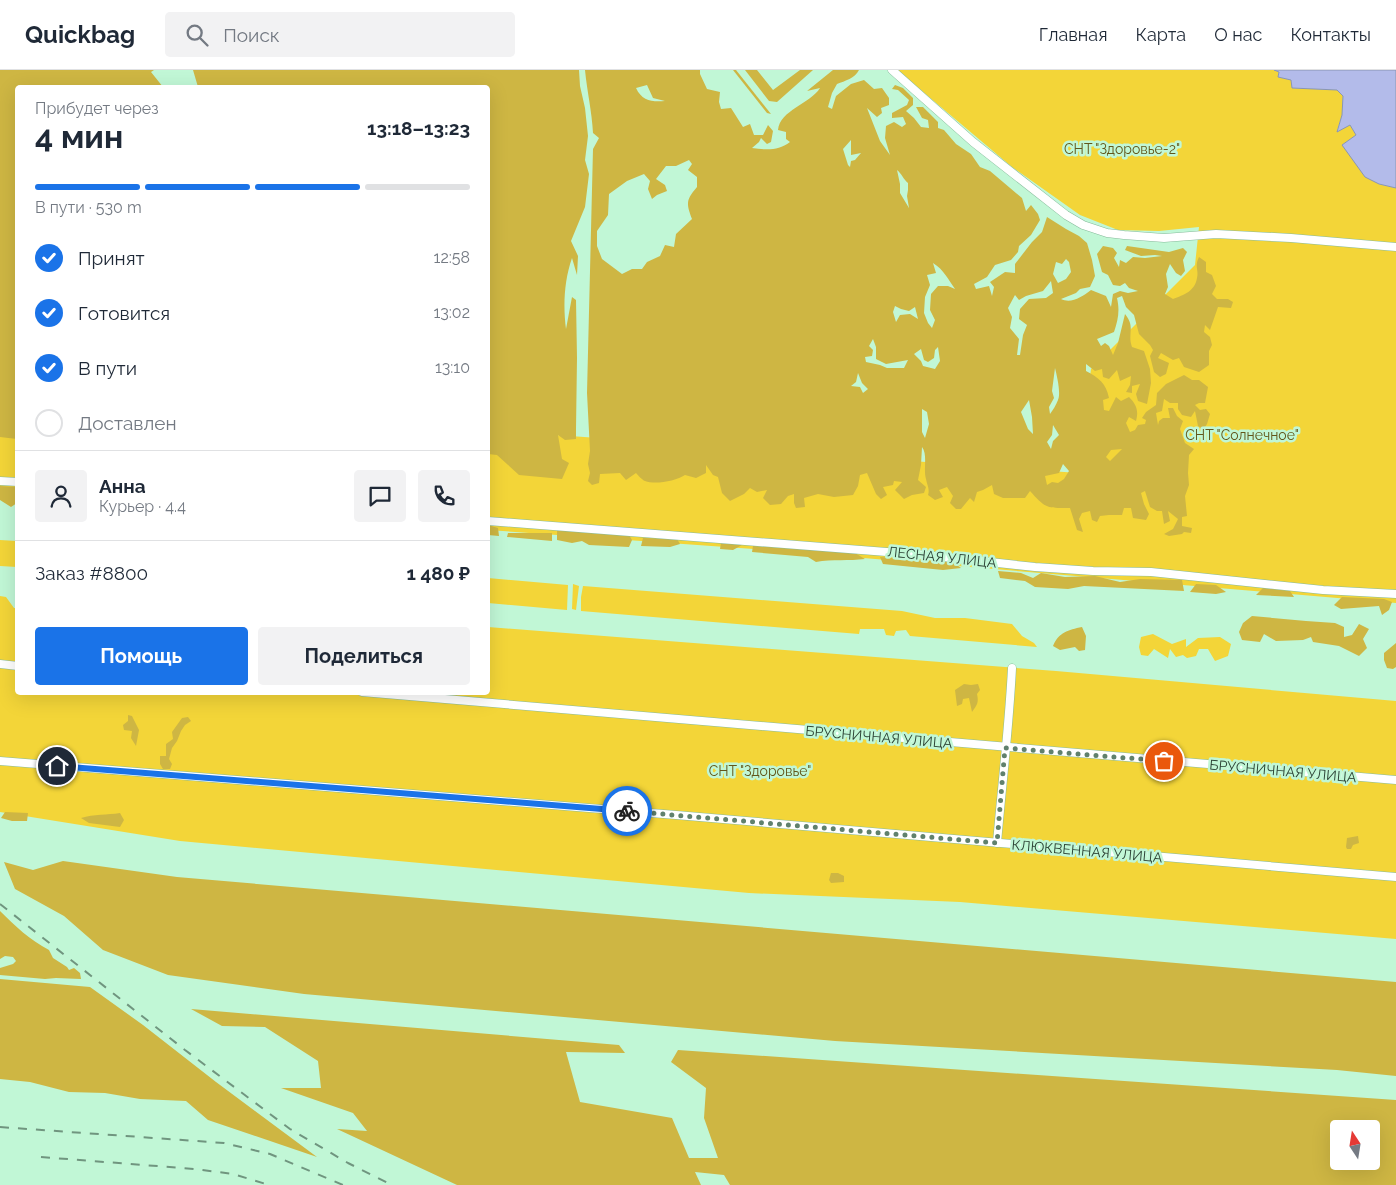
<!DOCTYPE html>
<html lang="ru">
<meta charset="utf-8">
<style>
:root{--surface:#fff;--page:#f2f2f3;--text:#1f2937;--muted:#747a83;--line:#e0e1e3;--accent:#1a73e8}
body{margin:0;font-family:Raleway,sans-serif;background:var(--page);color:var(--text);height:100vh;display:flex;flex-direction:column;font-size:19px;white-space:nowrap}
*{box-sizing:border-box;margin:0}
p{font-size:16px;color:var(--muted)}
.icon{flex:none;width:28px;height:28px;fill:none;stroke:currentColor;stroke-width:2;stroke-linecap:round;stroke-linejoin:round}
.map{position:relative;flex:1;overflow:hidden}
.panel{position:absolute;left:15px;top:15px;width:475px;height:610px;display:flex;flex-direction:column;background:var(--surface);border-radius:5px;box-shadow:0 5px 20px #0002}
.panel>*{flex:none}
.needle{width:32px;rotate:348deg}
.fabs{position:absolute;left:1330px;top:1050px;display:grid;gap:10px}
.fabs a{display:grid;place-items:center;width:50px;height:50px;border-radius:5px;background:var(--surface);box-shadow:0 5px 20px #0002;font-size:25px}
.pin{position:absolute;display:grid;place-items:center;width:42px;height:42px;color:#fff;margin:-21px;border:2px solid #fff;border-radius:50%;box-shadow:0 1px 5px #0007}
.courier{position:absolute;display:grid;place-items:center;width:50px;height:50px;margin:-25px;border:4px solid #1a73e8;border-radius:50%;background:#fff;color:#222;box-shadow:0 1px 6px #0007}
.summary em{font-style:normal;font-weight:700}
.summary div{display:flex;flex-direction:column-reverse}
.summary{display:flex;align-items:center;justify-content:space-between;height:85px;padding:0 20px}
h1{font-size:32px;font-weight:700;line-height:38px}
.bar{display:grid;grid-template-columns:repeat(4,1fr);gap:8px 5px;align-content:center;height:60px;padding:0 20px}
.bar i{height:6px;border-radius:4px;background:var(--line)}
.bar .active{background:var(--accent)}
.bar p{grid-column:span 4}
.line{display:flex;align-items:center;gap:12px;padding:0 20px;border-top:1px solid var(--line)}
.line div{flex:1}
.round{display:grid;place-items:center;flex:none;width:52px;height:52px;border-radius:5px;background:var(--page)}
ol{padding:0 20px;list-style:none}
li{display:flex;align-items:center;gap:15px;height:55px}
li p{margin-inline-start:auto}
li .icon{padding:5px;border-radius:50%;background:var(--accent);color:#fff;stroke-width:4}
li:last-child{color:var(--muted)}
li i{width:28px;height:28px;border:2px solid var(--line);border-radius:50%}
.action{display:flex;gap:10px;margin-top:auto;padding:10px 20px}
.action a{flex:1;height:58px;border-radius:5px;background:var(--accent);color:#fff;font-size:20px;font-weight:700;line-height:58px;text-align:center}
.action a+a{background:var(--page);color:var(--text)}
header{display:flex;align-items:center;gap:30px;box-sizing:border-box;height:70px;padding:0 25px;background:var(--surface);border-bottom:1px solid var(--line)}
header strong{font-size:24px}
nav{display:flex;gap:28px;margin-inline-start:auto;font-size:18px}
.search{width:350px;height:45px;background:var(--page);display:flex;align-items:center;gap:12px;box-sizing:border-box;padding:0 18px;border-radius:5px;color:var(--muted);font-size:19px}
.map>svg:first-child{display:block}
</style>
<header>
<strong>Quickbag</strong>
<div class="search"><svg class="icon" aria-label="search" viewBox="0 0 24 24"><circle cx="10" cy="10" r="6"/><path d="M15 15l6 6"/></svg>Поиск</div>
<nav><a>Главная</a><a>Карта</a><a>О нас</a><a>Контакты</a></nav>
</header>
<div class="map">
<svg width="1396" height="1115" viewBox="0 0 1396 1115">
<rect width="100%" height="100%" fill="#c1f7d6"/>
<g fill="#f3d538">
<path d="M897 0H1274L1279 2 1278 7 1291 10 1292 18 1337 20 1343 26 1342 45 1337 61 1350 55 1356 65 1342 75 1379 114 1396 118V533L780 481 488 460V360L1078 403 1091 299 1195 195 1199 157 1159 161 1118 160 1080 145 1012 97Z"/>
<path d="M0 324 17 325V423L0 421Z"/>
<path d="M0 470 17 471V497L0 496Z"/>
<path d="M488 508 568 515 567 540 488 533Z"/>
<path d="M573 514 579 516 576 540 572 539Z"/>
<path d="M583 516 902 541 935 548H965L1012 554 1022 566 1034 573 1037 577 910 566 906 560 896 561 894 566 886 565 884 559H860L859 564 581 541V527Z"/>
<path d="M0 526 6 527 14 538H17L18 622H488V557L1056 601 1396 631V869L960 832 749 823 180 771 0 742Z"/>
<path d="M1153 564 1172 574 1186 569V577L1198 568 1220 567 1231 574 1228 586 1215 591 1208 579H1199L1196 586 1187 588 1183 585 1176 587 1170 579 1168 588 1154 579 1148 586 1141 585 1139 577 1141 567Z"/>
</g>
<g fill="#ceb643" fill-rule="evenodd">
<path d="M0 0H154L151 2 163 17 18 18 17 369 0 367Z"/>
<path d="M193 0H579L580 16 585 38 588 66 585 90 589 104 585 137 571 171 578 186 577 205 572 188C564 211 563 236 566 259L572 227 576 230 577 288 576 359V369L565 370 558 365 562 389 569 393 562 409 519 405 497 385 488 384V18L198 17Z"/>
<path d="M585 0H700V4L707 19 720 22 719 32 721 39 731 38 743 57 750 54 754 65H763L768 55 773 61 771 72 767 74 761 68 759 72 752 78C767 80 778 81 790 72L786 69V62L778 60C780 40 810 34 820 18L807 21 833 0H859C855 8 845 11 837 14L832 23 828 37 832 39 836 26 851 14 864 10 874 19 882 18 889 28V35L881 38 882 43 877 47 867 38 880 71 890 85 885 68 886 56 894 52 902 57 906 54 903 47 892 48V43L907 35 909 30 898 20 892 19 895 15 903 18 913 28V35L906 41 914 48 921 57 929 58 928 50 922 48 916 37H923L938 52V58L944 60 956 74 971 84 980 97 990 101 1022 128 1026 141 1031 135 1038 144 1040 150 1031 165 1019 176 1018 182 1011 190 995 195 987 207 974 214 976 219 989 216 992 226 994 217 990 212 1005 202 1015 203V194L1032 172 1042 162 1047 147 1066 159 1079 166 1087 173 1092 190 1095 206 1090 217 1080 219 1076 223 1061 229C1071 234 1082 227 1091 220L1106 226 1111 237 1113 224 1120 221 1128 223 1138 221 1129 218 1125 213 1120 216 1113 215 1108 205 1102 202 1097 184 1103 176 1113 178 1117 183 1114 188 1119 197 1120 190 1126 193 1133 187 1145 188 1162 186 1155 185 1141 186 1125 180 1127 176 1169 182 1183 178 1187 182 1183 190 1185 201 1181 206 1176 203 1170 194 1166 204 1168 217 1165 224 1173 229C1184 225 1195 221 1197 208 1199 199 1194 197 1199 187L1206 192V202L1212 205 1216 216 1212 224 1217 229H1228L1233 232 1231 238 1218 237 1210 260 1205 255 1204 262 1210 267 1212 275 1209 281V295L1199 302 1184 297 1179 288 1173 290 1161 283 1158 288 1169 293 1166 304 1160 307 1154 302 1150 286 1153 280 1150 275 1139 264 1134 245 1126 237 1122 226 1117 228C1120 241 1118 250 1114 262L1097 269 1101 276 1105 273 1109 276 1113 285 1118 273 1125 244C1136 258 1127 263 1132 277L1144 281 1150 299 1151 313 1147 334 1138 331 1136 324 1140 314 1132 316V323L1126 322 1130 315 1131 306 1120 311 1117 300 1109 309 1103 307 1102 299 1095 301 1086 294V301C1099 308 1106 313 1109 328L1103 330 1104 340 1109 341 1116 327 1121 331 1129 327C1136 334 1139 340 1136 351L1129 347 1126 353 1130 362 1135 360 1138 355 1145 354 1146 350 1142 348 1146 342 1156 335 1157 323 1166 314 1184 305 1192 310H1199L1208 317 1205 333H1199L1195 335 1200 340 1206 339 1210 344 1207 354 1203 360 1198 356 1195 341 1191 347 1182 345 1178 339V333H1170L1164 329 1162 341 1156 343 1158 355 1159 351 1163 348H1170L1168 338H1173L1177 346 1183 351 1180 359 1185 373 1194 379 1189 385 1188 403 1189 415 1185 426 1187 446 1182 447V456L1192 458 1191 463 1184 462 1182 464 1169 466 1164 464 1173 459 1178 449 1168 441 1170 451 1164 454 1162 441H1157L1150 437 1145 421 1141 423 1144 434 1149 444 1146 450 1133 448 1131 438H1124L1122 445H1109L1100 446 1097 452 1092 450 1090 441 1082 443 1079 449 1083 462 1077 460 1070 438C1047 438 1046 439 1030 421L1025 428H1003L994 424 992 415 983 420 977 422 974 432 970 428 961 439H956L950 433 953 426 947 417 939 420 943 427 935 430 928 425C930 419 927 415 926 409 923 399 928 385 922 377L921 395 918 410 926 417 924 423 912 425 904 429 895 420 902 412 894 411 893 415 883 417 887 425 881 429 876 424 867 403 860 405 858 416 853 425 834 427 818 424 804 428 805 437 796 438 794 433V424L788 426 781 434 770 435 763 428 767 420 757 422 750 418 744 424 730 431 722 423 718 407 713 405 706 395V403L696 408 685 405C676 411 655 415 645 411 642 410 638 405 636 403L626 410 620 403 600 404 599 413 592 415 588 411 590 403 588 394 590 381 587 323 593 79 599 68 593 63C592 42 587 21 585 0ZM647 15 653 28 665 31C652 32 642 31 636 18ZM851 70V85L861 83 855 90 851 91 850 97 848 95 843 79ZM689 90 692 94 688 100 697 107V117C686 130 686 133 692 149L676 164 674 177 665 175 660 186 647 192 642 199H632L622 204 602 189 597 176V161L608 145 609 124 627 111 644 104 650 111 648 119 652 129 657 125 667 121 665 115 656 109 666 96H676ZM897 100C902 104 903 109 908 113V120L907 126 909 138 900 123V114ZM1066 189 1069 192 1071 202 1066 209 1058 213 1053 204 1056 192 1062 194ZM933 193C944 200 948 209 955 219L948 216H938L931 224 930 240 935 250 932 258 928 253 924 243 925 227 930 215 927 205 936 203ZM1051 211 1053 223 1046 228 1029 229 1020 239 1019 249 1027 255 1023 265 1020 285H1017L1019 269 1010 258 1012 247 1008 238 1015 225 1019 230 1026 226 1043 221ZM895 236 901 239 909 241 915 237 918 249 910 244 900 245 896 252 893 242ZM873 269 876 277V289L886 294 908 290 904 298H887L880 295 866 292 865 287 872 286 873 280 869 276ZM938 277 940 291 935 299 923 296 921 291 914 284 921 279 924 290 928 292 934 288 935 280ZM1055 298C1057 306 1061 323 1058 330 1056 335 1053 340 1050 344L1049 337 1054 328 1052 321ZM858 303 862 313 868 319 863 323 860 317 851 316 856 312ZM1029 330 1032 347 1033 364 1028 359 1021 342ZM922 339 927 342 929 354 925 368 922 362ZM1053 355 1059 365 1053 371 1051 379 1047 372 1052 365ZM1122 379 1110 391 1106 387 1111 380ZM1063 394 1069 401 1064 409 1058 413 1052 412 1047 415 1045 406 1059 403Z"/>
<path d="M733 0H736L771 44 767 43Z"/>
<path d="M745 0H757L773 20 800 0H813L777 32 769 31Z"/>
<path d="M0 416 17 417V433L11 437 0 430Z"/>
<path d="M488 455 498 458 499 466 488 465Z"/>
<path d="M557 460 629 465 632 470 629 477 589 475 582 471 572 473 557 470Z"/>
<path d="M508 463H552V471L507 467Z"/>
<path d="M643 468 677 469 680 474 670 477 641 476Z"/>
<path d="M721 473 742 475 733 480 720 479Z"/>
<path d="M753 476 855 483 865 489C849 491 832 489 816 492L808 487 752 482Z"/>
<path d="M880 487 953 492 961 498 943 500 883 494Z"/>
<path d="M998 501 1021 503 1033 508 1041 503 1065 507 1095 506 1120 512 1140 509 1182 510 1184 521 1084 516 1068 519 1035 517 1025 511 1000 508Z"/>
<path d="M1196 514 1216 515 1226 522 1216 524 1190 522Z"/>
<path d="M1263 518 1290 521 1294 527 1256 525Z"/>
<path d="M1342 527 1384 529 1392 532 1389 540 1382 545 1379 536 1341 539 1334 535Z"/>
<path d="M1252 546 1306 551 1335 553 1344 557V567L1352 565 1359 554 1369 559 1363 569 1367 578 1359 586 1339 576 1313 572 1311 567 1303 570 1276 571 1264 564 1260 572 1242 570 1239 562 1243 553Z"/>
<path d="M1082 557 1086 566 1085 580 1079 581 1075 577 1060 580 1053 576C1059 562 1068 560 1082 557Z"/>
<path d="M1396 573V597L1393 599 1387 598 1384 590V583Z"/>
<path d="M964 614 971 615 978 614 980 620 977 624C979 633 977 635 972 642L969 628 963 629 962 634 957 636 955 620Z"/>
<path d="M128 645 132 646 139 660 136 676 131 668 132 661 124 660 123 655 128 651Z"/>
<path d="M188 647 191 651 185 655 181 661 177 671 172 678 169 689 172 694 170 699H163L160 694V686H166V674L173 669 172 662 182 648Z"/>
<path d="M5 742 28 743 27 751H12L1 748Z"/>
<path d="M120 743 124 750 120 757 89 753 81 748C94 744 107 745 120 743Z"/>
<path d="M1358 766 1359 773 1353 775 1351 779H1347L1346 777 1347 768Z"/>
<path d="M63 791 177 807 1396 912V1006L1337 1000 835 971 304 924 168 905 103 880 64 846 15 819 4 792 33 800Z"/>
<path d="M831 803H838L844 806V812L831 813 829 810Z"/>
<path d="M0 841C15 856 30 870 49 880L53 888 67 897 69 900 74 898 80 903 81 909 56 908 45 909 0 905V898L13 894 16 891 13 887 5 886 0 889Z"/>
<path d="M0 909 90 917 143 955 216 1012 317 1087 208 1050 186 1031 140 1029 105 1023 69 1022 30 1012 0 1009Z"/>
<path d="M191 939 619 975 625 983 566 982 580 1032 672 1048 689 1088H718L704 1048 706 1018 671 992 678 980 1396 1030V1115H730L724 1105 695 1102 701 1115H457L337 1059 367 1061 353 1043 281 1018H321L318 991 265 957 222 956ZM1339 1059H1371V1091H1339Z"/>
</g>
<path fill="#b3bbea" stroke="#8a96b3" d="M1274 0H1396V118L1379 114 1365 107 1342 75 1356 65 1350 55 1337 62 1342 45 1343 26 1337 20 1292 18 1291 10 1278 7 1279 2Z"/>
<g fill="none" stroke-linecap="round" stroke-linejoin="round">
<defs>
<g id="minor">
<path d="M892 0 973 72 1066 145 1083 155 1107 163 1124 165 1164 168 1216 164 1291 168 1396 177"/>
<path d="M0 411 18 412"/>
<path d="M488 451 925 485 1035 497 1093 501 1151 502 1323 520 1396 524"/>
<path d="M0 594 18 596"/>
<path d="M362 622 1396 710"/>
<path d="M0 691 676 745 1396 807"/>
<path d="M997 773C1002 715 1009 657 1012 598"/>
</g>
</defs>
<use href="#minor" stroke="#87bb9b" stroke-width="9"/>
<use href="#minor" stroke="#fff" stroke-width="8"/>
<g stroke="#70957f" stroke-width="2" stroke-dasharray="9 9" stroke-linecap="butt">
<path d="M0 834 185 980 290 1059 348 1093 392 1115"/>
<path d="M0 1057 224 1073 270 1084 343 1115"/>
<path d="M41 1087 195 1099 233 1104 269 1115"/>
</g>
</g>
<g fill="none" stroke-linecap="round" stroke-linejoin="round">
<path stroke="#60816d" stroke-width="5" stroke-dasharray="0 9" d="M627 741 997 773 1005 678 1164 691"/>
<path stroke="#1a73e8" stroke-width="6" d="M57 696 627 741"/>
</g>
<g text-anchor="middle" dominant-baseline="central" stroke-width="5" stroke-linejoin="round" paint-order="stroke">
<g font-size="14" fill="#62561a" stroke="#c1f7d6">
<text x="1122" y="79">СНТ "Здоровье-2"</text>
<text x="1242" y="365">СНТ "Солнечное"</text>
<text x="760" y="701">СНТ "Здоровье"</text>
</g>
<g font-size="14" fill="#2b4134" stroke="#c1f7d6">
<text transform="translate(942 487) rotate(6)">ЛЕСНАЯ УЛИЦА</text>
<text transform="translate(879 667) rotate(5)">БРУСНИЧНАЯ УЛИЦА</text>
<text transform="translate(1283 701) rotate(5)">БРУСНИЧНАЯ УЛИЦА</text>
<text transform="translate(1087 781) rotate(5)">КЛЮКВЕННАЯ УЛИЦА</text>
</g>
</g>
</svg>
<div class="fabs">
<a><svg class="needle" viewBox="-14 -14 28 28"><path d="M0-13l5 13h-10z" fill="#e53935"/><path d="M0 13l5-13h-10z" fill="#747a83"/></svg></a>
</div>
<div class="pin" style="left:1164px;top:691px;background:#ea580c"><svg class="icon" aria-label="bag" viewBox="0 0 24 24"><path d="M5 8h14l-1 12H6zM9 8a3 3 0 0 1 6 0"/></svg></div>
<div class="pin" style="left:57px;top:696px;background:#1f2937"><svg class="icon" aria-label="home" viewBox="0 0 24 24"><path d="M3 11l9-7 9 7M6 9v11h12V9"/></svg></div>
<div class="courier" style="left:627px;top:741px"><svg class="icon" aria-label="bike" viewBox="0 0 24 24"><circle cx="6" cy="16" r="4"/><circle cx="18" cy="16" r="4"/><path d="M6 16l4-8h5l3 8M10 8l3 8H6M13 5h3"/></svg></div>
<section class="panel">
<div class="summary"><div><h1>4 мин</h1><p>Прибудет через</p></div><em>13:18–13:23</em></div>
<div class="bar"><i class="active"></i><i class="active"></i><i class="active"></i><i></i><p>В пути · 530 m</p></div>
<ol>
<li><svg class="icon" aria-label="check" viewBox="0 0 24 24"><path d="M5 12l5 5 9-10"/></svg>Принят<p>12:58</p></li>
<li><svg class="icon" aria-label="check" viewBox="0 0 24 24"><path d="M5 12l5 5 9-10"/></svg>Готовится<p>13:02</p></li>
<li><svg class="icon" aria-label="check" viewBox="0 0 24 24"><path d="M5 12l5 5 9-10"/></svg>В пути<p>13:10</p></li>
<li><i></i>Доставлен</li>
</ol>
<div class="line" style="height:90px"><a class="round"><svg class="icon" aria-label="person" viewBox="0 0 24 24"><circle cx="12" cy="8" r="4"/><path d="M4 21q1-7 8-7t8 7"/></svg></a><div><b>Анна</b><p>Курьер · 4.4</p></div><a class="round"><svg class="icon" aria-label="chat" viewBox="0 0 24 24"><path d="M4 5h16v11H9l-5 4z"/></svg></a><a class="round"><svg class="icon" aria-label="phone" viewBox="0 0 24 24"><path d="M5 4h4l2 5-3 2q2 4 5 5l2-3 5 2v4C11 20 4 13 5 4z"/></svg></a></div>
<div class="line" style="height:65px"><div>Заказ #8800</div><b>1 480 ₽</b></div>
<div class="action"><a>Помощь</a><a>Поделиться</a></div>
</section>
</div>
